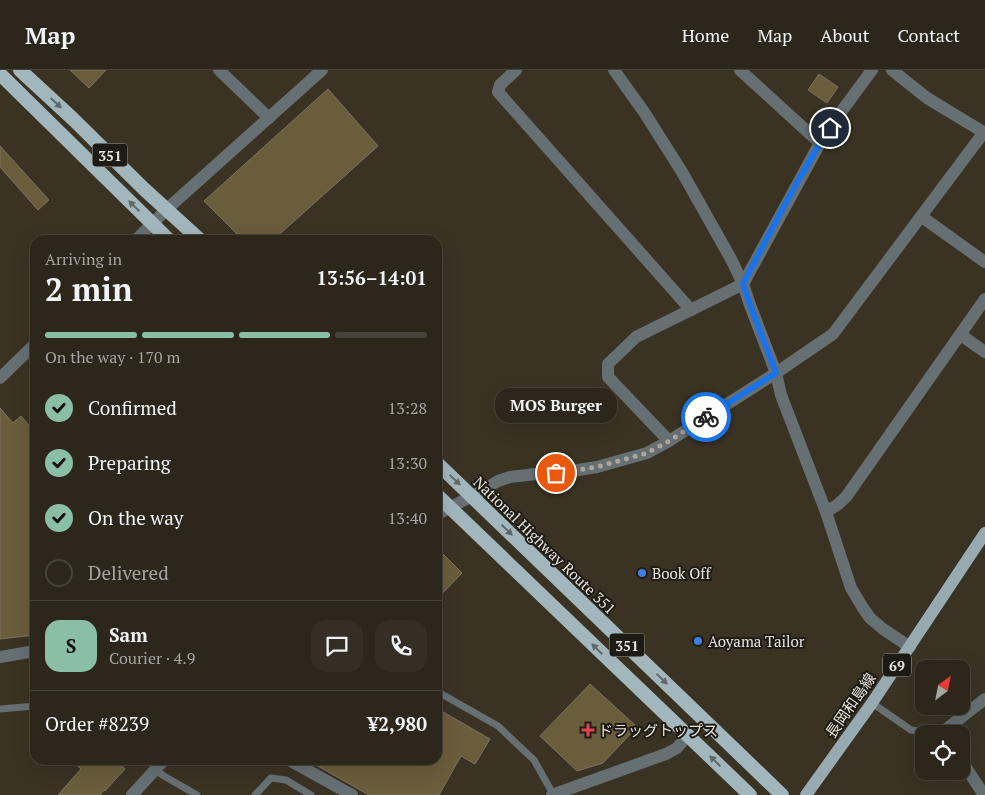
<!DOCTYPE html>
<meta charset="utf-8">
<style>
:root{--surface:#2c261b;--page:#342e24;--text:#f1f3f6;--muted:#a6a5a3;--line:#48433a;--accent:#8abfa5}
body{margin:0;font-family:"PT Serif","Noto Sans JP",serif;background:var(--page);color:var(--text);height:100vh;display:flex;flex-direction:column;font-size:19px;white-space:nowrap}
*{box-sizing:border-box;margin:0}
p{font-size:16px;color:var(--muted)}
.icon{flex:none;width:28px;height:28px;fill:none;stroke:currentColor;stroke-width:2;stroke-linecap:round;stroke-linejoin:round}
.map{position:relative;flex:1;overflow:hidden}
.panel{position:absolute;left:30px;top:165px;width:412px;height:530px;display:flex;flex-direction:column;background:var(--surface);border-radius:15px;box-shadow:0 5px 20px #0002,0 0 0 1px var(--line)}
.panel>*{flex:none}
.needle{width:32px;rotate:32deg}
.tools{position:absolute;left:915px;top:590px;display:grid;gap:10px}
.tools a{display:grid;place-items:center;width:55px;height:55px;border-radius:10px;background:var(--surface);box-shadow:0 5px 20px #0002,0 0 0 1px var(--line);font-size:25px}
.pin{position:absolute;display:grid;place-items:center;width:42px;height:42px;color:#fff;margin:-21px;border:2px solid #fff;border-radius:50%;box-shadow:0 1px 5px #0007}
.courier{position:absolute;display:grid;place-items:center;width:50px;height:50px;margin:-25px;border:4px solid #1a73e8;border-radius:50%;background:#fff;color:#222;box-shadow:0 1px 6px #0007}
.bubble{position:absolute;height:35px;border-radius:15px;background:var(--surface);box-shadow:0 5px 20px #0002,0 0 0 1px var(--line);font-size:16px;font-weight:700;line-height:35px;text-align:center}
.head em{font-style:normal;font-weight:700}
.head div{display:flex;flex-direction:column-reverse}
.head{display:flex;align-items:center;justify-content:space-between;height:85px;padding:0 15px}
h1{font-size:32px;font-weight:700;line-height:38px}
.bar{display:grid;grid-template-columns:repeat(4,1fr);gap:8px 5px;align-content:center;height:60px;padding:0 15px}
.bar i{height:6px;border-radius:4px;background:var(--line)}
.bar .current{background:var(--accent)}
.bar p{grid-column:span 4}
.line{display:flex;align-items:center;gap:12px;padding:0 15px;border-top:1px solid var(--line)}
.line div{flex:1}
.round{display:grid;place-items:center;flex:none;width:52px;height:52px;border-radius:15px;background:var(--page)}
ol{padding:0 15px;list-style:none}
li{display:flex;align-items:center;gap:15px;height:55px}
li p{margin-inline-start:auto}
li .icon{padding:5px;border-radius:50%;background:var(--accent);color:#111;stroke-width:4}
li:last-child{color:var(--muted)}
li i{width:28px;height:28px;border:2px solid var(--line);border-radius:50%}
header{display:flex;align-items:center;gap:30px;box-sizing:border-box;height:70px;padding:0 25px;background:var(--surface);border-bottom:1px solid var(--line)}
header strong{font-size:24px}
nav{display:flex;gap:28px;margin-inline-start:auto;font-size:18px}
.map>svg:first-child{display:block}
</style>
<header>
<strong>Map</strong>
<nav><a>Home</a><a>Map</a><a>About</a><a>Contact</a></nav>
</header>
<div class="map">
<svg width="985" height="725" viewBox="0 0 985 725">
<rect width="100%" height="100%" fill="#3a3324"/>
<g fill="#6a5d3c" stroke="#7b7362">
<path d="M70 0H106L89 18Z"/>
<path d="M819 4 838 17 827 33 808 20Z"/>
<path d="M328 19 378 76 273 170H243L204 131Z"/>
<path d="M0 76 49 130 38 140 0 97Z"/>
<path d="M0 338 13 353 21 346 35 362V565L0 569Z"/>
<path d="M438 479 462 503 438 528Z"/>
<path d="M590 614 637 657 603 693 577 701 540 666Z"/>
<path d="M438 639 490 669 475 694 461 686 439 725H369L307 690H438Z"/>
<path d="M71 690H116L125 699 105 721 104 720 100 725H58L81 699Z"/>
</g>
<g fill="none" stroke-linecap="round" stroke-linejoin="round">
<g stroke="#667073" stroke-width="7">
<path d="M438 622 498 656 534 690 553 724"/>
<path d="M872 633 911 660 924 662 945 660"/>
<path d="M0 639 35 636"/>
<path d="M155 700 164 706 197 725"/>
<path d="M255 725 271 708 286 710 311 725"/>
</g>
<g stroke="#667073" stroke-width="12">
<path d="M219 0 269 48"/>
<path d="M516 0 500 15 498 22 691 240"/>
<path d="M740 0 820 73"/>
<path d="M922 147 985 192"/>
<path d="M961 265 985 282"/>
<path d="M776 303 833 264 984 62"/>
<path d="M669 371 608 307V294L636 267 743 214 820 73 841 42 872 0"/>
<path d="M826 442 837 435 846 427 985 229"/>
<path d="M947 664 945 660 985 629"/>
<path d="M289 690 352 725"/>
<path d="M961 690 984 725"/>
<path d="M132 725 164 690"/>
</g>
<g stroke="#667073" stroke-width="12">
<path d="M614 0 644 42 682 102 731 189 743 214 750 235 776 303 781 325 826 442 851 518 863 538 870 548 883 559 910 577"/>
<path d="M892 0 927 28 985 63"/>
<path d="M136 170 167 139 322 0"/>
<path d="M0 308 35 274"/>
<path d="M438 444 485 419 498 411 510 407 545 403 566 402 597 397 647 383 669 371 776 303"/>
<path d="M0 587 35 581"/>
<path d="M552 725 666 684 677 678 687 666"/>
</g>
<path stroke="#97aab1" stroke-width="12" d="M806 725 872 633 985 463"/>
<g stroke="#a1b6bd" stroke-width="14">
<path d="M20 0 73 49 144 119 200 170"/>
<path d="M0 4 169 170"/>
<path d="M438 394 782 725"/>
<path d="M438 426 750 725"/>
</g>
</g>
<defs><path id="oneway-solid" d="M-6-.8H1V-3.2L6.5 0L1 3.2V.8H-6Z" transform="scale(1.25)"/></defs>
<g fill="#606868">
<use href="#oneway-solid" transform="translate(56 33) rotate(43)"/>
<use href="#oneway-solid" transform="translate(134 136) rotate(-136)"/>
<use href="#oneway-solid" transform="translate(455 410) rotate(43)"/>
<use href="#oneway-solid" transform="translate(507 460) rotate(44)"/>
<use href="#oneway-solid" transform="translate(597 579) rotate(-136)"/>
<use href="#oneway-solid" transform="translate(662 609) rotate(44)"/>
<use href="#oneway-solid" transform="translate(715 691) rotate(-136)"/>
</g>
<g fill="none" stroke-linecap="round" stroke-linejoin="round">
<path stroke="#aba69b" stroke-width="5" stroke-dasharray="0 9" d="M556 403 566 402 597 397 647 383 669 371 706 347"/>
<path stroke="#1a73e8" stroke-width="6" d="M706 347 776 303 750 235 743 214C771 161 798 107 830 58"/>
</g>
<g fill="#3f7fe0" stroke="#1e1b14" stroke-width="2">
<circle cx="642" cy="503" r="5"/>
<circle cx="698" cy="571" r="5"/>
</g>
<path fill="#e0444e" stroke="#1e1b14" stroke-width="2" d="M585.5 652.5h5v5h5v5h-5v5h-5v-5h-5v-5h5z"/>
<g text-anchor="middle" dominant-baseline="central" stroke-width="4" stroke-linejoin="round" paint-order="stroke">
<g fill="#1e1b14" stroke="#aba89f" stroke-width="1">
<rect x="92.5" y="73.5" width="35" height="23" rx="4"/>
<rect x="609.5" y="563.5" width="35" height="23" rx="4"/>
<rect x="883" y="583.5" width="28" height="23" rx="4"/>
</g>
<g font-size="14" font-weight="bold" fill="#e8e4db">
<text x="110" y="85">351</text>
<text x="627" y="575">351</text>
<text x="897" y="595">69</text>
</g>
<g font-size="15" fill="#e8e4db" stroke="#1e1b14">
<text transform="translate(545 475) rotate(44)">National Highway Route 351</text>
<text transform="translate(850 635) rotate(-55)">長岡和島線</text>
</g>
<g font-size="15" fill="#e8e4db" stroke="#1e1b14" text-anchor="start">
<text x="652" y="503">Book Off</text>
<text x="708" y="571">Aoyama Tailor</text>
<text x="598" y="660">ドラッグトップス</text>
</g>
</g>
</svg>
<div class="tools">
<a><svg class="needle" viewBox="-14 -14 28 28"><path d="M0-13l5 13h-10z" fill="#e53935"/><path d="M0 13l5-13h-10z" fill="#a6a5a3"/></svg></a>
<a><svg class="icon" aria-label="locate" viewBox="0 0 24 24"><circle cx="12" cy="12" r="6"/><path d="M12 2v4M12 18v4M2 12h4M18 12h4"/></svg></a>
</div>
<div class="pin" style="left:556px;top:403px;background:#ea580c"><svg class="icon" aria-label="bag" viewBox="0 0 24 24"><path d="M5 8h14l-1 12H6zM9 8a3 3 0 0 1 6 0"/></svg></div>
<div class="pin" style="left:830px;top:58px;background:#1f2937"><svg class="icon" aria-label="home" viewBox="0 0 24 24"><path d="M3 11l9-7 9 7M6 9v11h12V9"/></svg></div>
<div class="courier" style="left:706px;top:347px"><svg class="icon" aria-label="bike" viewBox="0 0 24 24"><circle cx="6" cy="16" r="4"/><circle cx="18" cy="16" r="4"/><path d="M6 16l4-8h5l3 8M10 8l3 8H6M13 5h3"/></svg></div>
<div class="bubble" style="left:495px;top:318px;width:122px">MOS Burger</div>
<section class="panel">
<div class="head"><div><h1>2 min</h1><p>Arriving in</p></div><em>13:56–14:01</em></div>
<div class="bar"><i class="current"></i><i class="current"></i><i class="current"></i><i></i><p>On the way · 170 m</p></div>
<ol>
<li><svg class="icon" aria-label="check" viewBox="0 0 24 24"><path d="M5 12l5 5 9-10"/></svg>Confirmed<p>13:28</p></li>
<li><svg class="icon" aria-label="check" viewBox="0 0 24 24"><path d="M5 12l5 5 9-10"/></svg>Preparing<p>13:30</p></li>
<li><svg class="icon" aria-label="check" viewBox="0 0 24 24"><path d="M5 12l5 5 9-10"/></svg>On the way<p>13:40</p></li>
<li><i></i>Delivered</li>
</ol>
<div class="line" style="height:90px"><b class="round" style="background:var(--accent);color:#111">S</b><div><b>Sam</b><p>Courier · 4.9</p></div><a class="round"><svg class="icon" aria-label="chat" viewBox="0 0 24 24"><path d="M4 5h16v11H9l-5 4z"/></svg></a><a class="round"><svg class="icon" aria-label="phone" viewBox="0 0 24 24"><path d="M5 4h4l2 5-3 2q2 4 5 5l2-3 5 2v4C11 20 4 13 5 4z"/></svg></a></div>
<div class="line" style="height:65px"><div>Order #8239</div><b>¥2,980</b></div>
</section>
</div>
